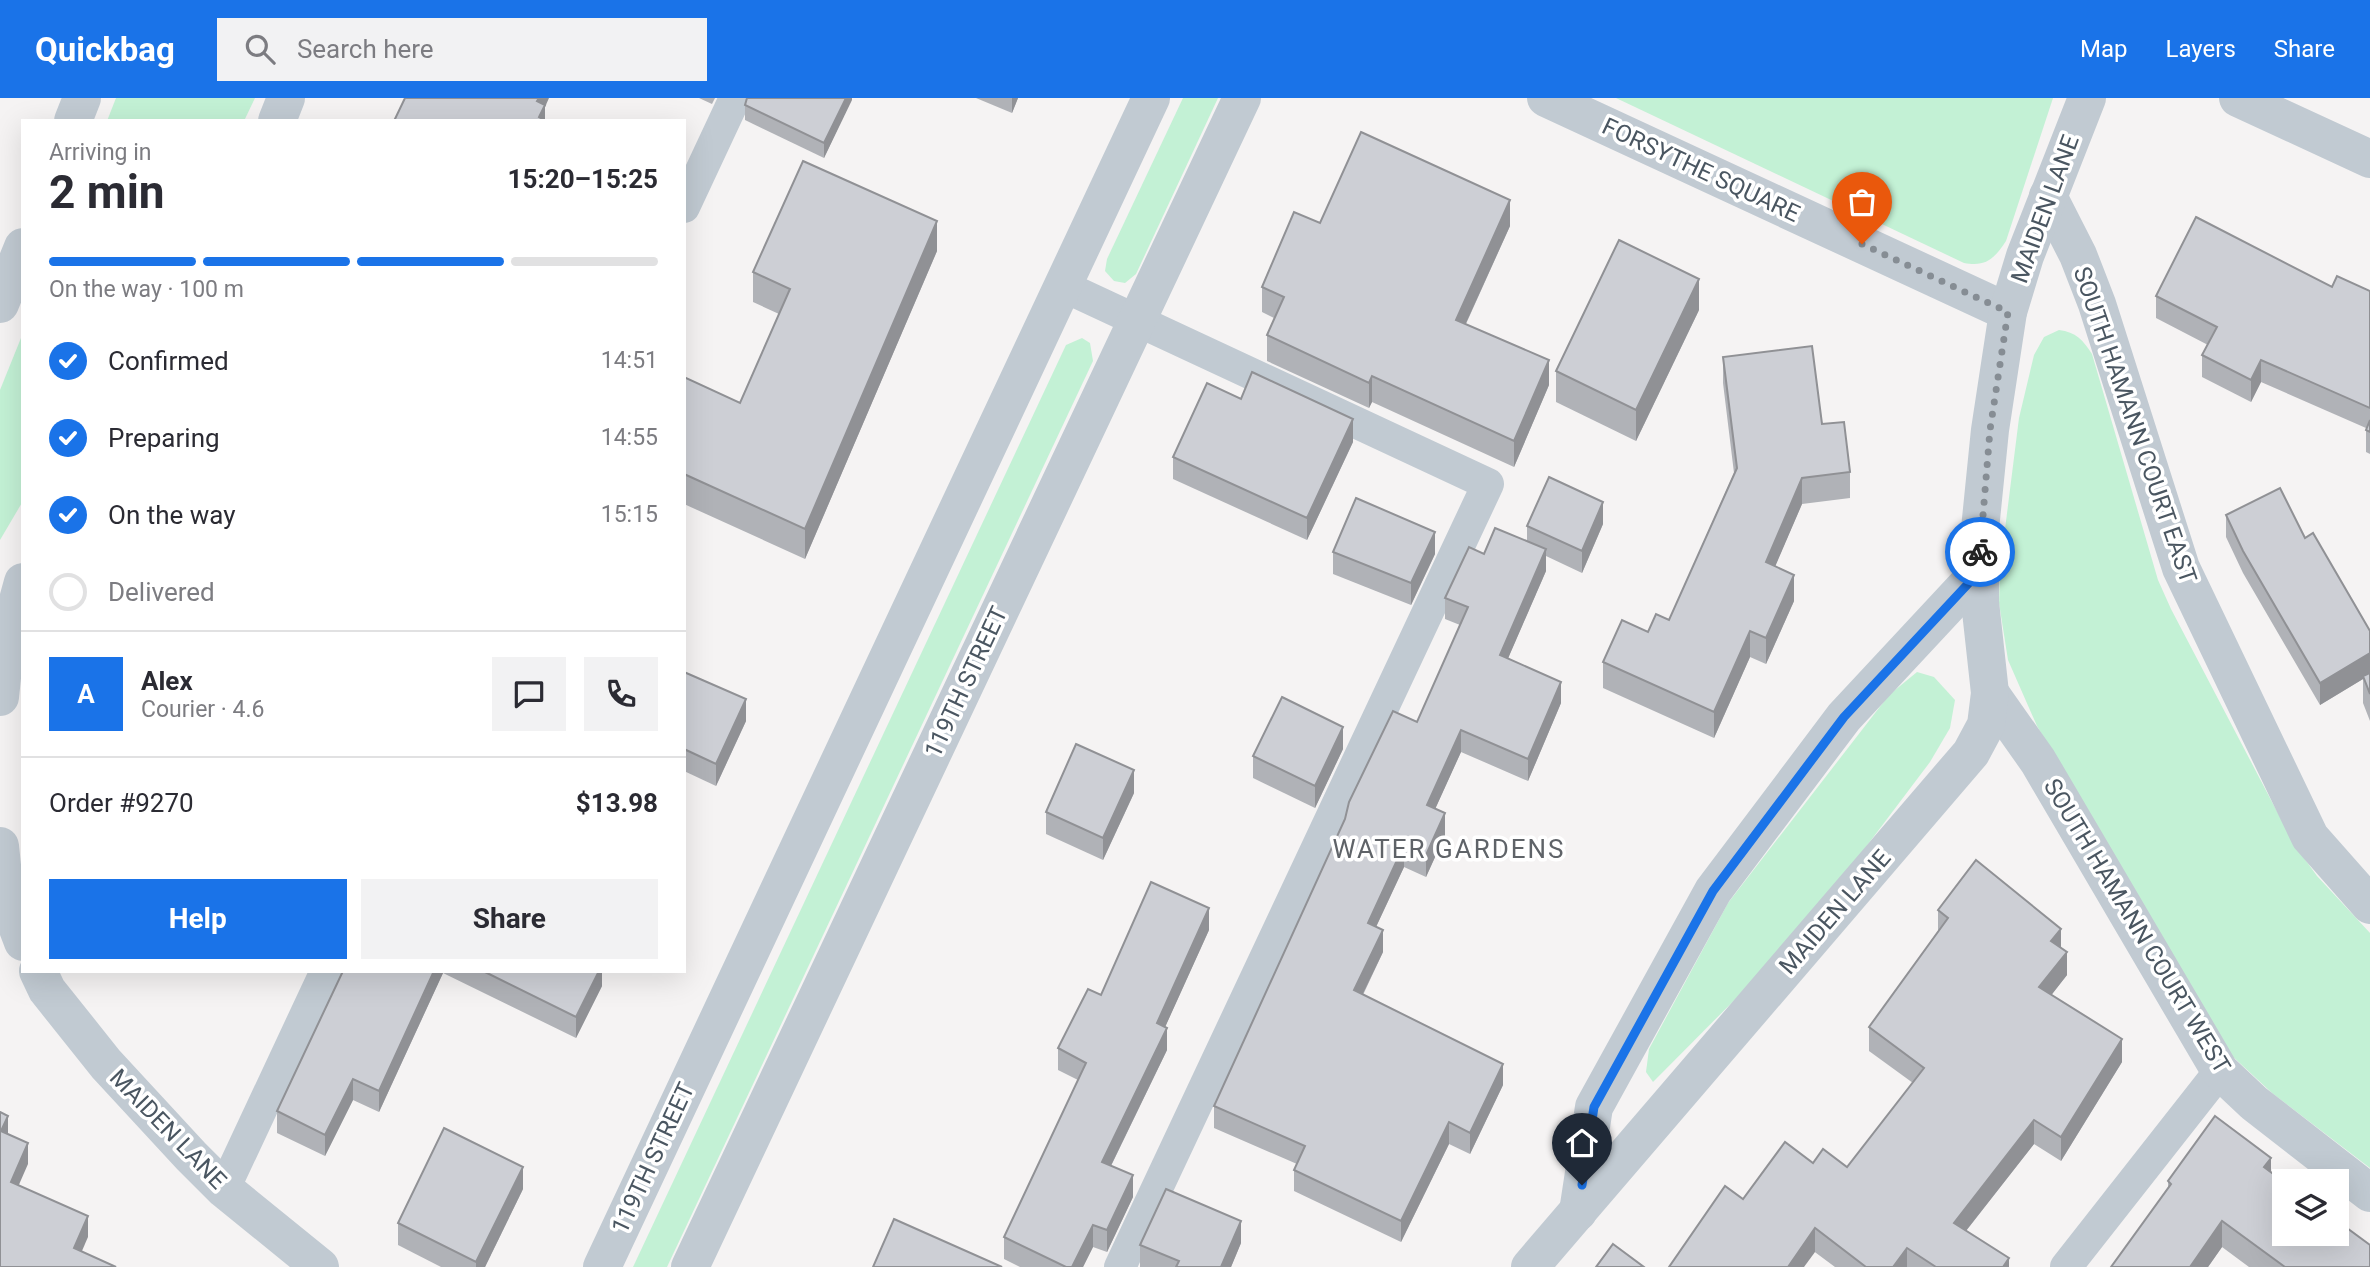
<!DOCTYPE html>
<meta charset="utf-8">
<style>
:root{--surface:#fff;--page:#f2f2f3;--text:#2b2b33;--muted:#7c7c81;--line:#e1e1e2;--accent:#1a73e8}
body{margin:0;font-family:Roboto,sans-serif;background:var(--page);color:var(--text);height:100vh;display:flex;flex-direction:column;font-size:26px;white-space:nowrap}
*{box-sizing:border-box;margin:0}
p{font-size:23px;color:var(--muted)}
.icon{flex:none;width:38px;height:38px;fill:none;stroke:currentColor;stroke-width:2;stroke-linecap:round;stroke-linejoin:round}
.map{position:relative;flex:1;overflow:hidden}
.sheet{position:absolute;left:21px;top:21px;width:665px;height:854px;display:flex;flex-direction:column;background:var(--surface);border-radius:0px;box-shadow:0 7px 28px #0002}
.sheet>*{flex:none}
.tools{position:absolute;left:2272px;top:1071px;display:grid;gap:14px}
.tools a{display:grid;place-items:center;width:77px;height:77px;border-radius:0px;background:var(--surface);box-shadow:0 7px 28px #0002;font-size:35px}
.pin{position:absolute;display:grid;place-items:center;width:60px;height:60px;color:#fff;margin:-72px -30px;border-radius:50% 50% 50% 0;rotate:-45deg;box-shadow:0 0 7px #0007}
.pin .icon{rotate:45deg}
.courier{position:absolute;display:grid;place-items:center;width:70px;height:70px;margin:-35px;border:5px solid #1a73e8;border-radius:50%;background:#fff;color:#222;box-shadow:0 2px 9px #0007}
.head em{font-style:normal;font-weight:700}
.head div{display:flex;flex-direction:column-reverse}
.head{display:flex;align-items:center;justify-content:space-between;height:119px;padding:0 28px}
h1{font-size:46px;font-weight:700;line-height:52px}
.bar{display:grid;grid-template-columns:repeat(4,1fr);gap:10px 7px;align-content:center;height:84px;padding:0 28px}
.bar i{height:9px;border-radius:5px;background:var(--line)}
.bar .on{background:var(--accent)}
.bar p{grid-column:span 4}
.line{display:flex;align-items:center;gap:18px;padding:0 28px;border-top:2px solid var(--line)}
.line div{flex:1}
.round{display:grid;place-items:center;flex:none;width:74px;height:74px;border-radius:0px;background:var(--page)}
ol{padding:0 28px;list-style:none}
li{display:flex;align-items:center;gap:21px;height:77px}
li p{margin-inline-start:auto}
li .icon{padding:7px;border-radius:50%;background:var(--accent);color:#fff;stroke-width:4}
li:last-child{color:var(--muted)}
li i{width:38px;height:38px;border:4px solid var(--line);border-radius:50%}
.cta{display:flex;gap:14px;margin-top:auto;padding:14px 28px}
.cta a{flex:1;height:80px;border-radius:0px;background:var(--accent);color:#fff;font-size:28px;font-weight:700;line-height:80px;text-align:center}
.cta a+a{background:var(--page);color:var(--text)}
header{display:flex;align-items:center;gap:42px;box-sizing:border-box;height:98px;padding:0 35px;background:var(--accent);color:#fff}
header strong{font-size:33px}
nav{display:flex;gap:38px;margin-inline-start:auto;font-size:24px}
.search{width:490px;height:63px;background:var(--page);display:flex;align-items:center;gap:18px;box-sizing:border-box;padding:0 24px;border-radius:0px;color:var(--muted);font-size:26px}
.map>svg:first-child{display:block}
</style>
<header>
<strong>Quickbag</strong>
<div class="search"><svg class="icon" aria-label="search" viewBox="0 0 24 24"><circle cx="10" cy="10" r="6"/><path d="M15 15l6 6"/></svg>Search here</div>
<nav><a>Map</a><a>Layers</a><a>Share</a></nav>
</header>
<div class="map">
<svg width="2370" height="1169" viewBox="0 0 2370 1169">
<rect width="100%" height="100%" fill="#f5f3f3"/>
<g fill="#c3f1d5">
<path d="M116 0H255L244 23H107Z"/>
<path d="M1183 0H1218L1136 176 1125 185 1114 183 1105 173 1107 161Z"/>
<path d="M1616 0H2053L2006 143C1994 161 1986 169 1964 165Z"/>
<path d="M2059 232C2076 234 2083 242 2092 256L2158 482 2171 511 2294 746 2317 778 2370 835V1070L2272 995 2230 956 2037 628 2008 562 1999 505 2000 471 2019 320 2034 257 2044 239Z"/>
<path d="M23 235V403L0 442V292Z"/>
<path d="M1082 240 1090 245 1093 263 667 1169H633L1066 247Z"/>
<path d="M1917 574 1934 579 1955 602 1950 630 1930 664 1801 835 1653 984 1646 974 1649 951 1728 805 1889 597Z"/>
</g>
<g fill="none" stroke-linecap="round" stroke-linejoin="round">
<g stroke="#c1cad2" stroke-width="32">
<path d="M684 109 735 0"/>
<path d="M1063 188 1488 386 1120 1169"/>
<path d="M224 1091 326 873"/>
<path d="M2066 1169 2220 973"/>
</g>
<g stroke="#c1cad2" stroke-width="38">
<path d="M1546 0 2008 214"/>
<path d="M2238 0 2370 61"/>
<path d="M73 23 82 0"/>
<path d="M277 23 286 0"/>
<path d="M2048 98 2078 157 2097 206 2181 470 2310 739 2370 807"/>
<path d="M0 206 23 149"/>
<path d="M1990 595 2038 663 2220 973 2254 1005 2370 1095"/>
<path d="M0 599 5 550 23 484"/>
<path d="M0 748 5 797 23 844"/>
<path d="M38 873 47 892 106 966 191 1058 224 1091 320 1169"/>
<path d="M1578 1114 1594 1009 1713 793 1844 619 1980 473"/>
<path d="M602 1169 1151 0"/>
<path d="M690 1169 1242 0"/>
<path d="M1530 1169 1971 655 1986 627 1990 595 1980 504V431L1990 332 2008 214 2025 158 2087 0"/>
</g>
</g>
<g fill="#b0b2b7">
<path d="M699 0H715L712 6Z"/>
<path d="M852 0 824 60 745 22V7Z"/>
<path d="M976 0H1018L1012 15Z"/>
<path d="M1320 125 1510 128 1466 226 1549 287 1514 369 1372 304 1369 310 1267 263V237L1274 220 1262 214V189Z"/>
<path d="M937 153 805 461 684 406V279L740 305 779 216 753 204V174Z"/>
<path d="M2332 189 2370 193V356L2366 354V330L2261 284 2251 304 2202 279V257L2208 247 2156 220V198Z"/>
<path d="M1699 212 1636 343 1556 304V273Z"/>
<path d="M1723 259 1822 326 1850 374V400L1802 406 1775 468 1794 503 1766 566 1750 559 1714 640 1603 590V564L1669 522 1734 375 1723 285Z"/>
<path d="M1241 301 1353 344 1307 442 1173 381V359Z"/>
<path d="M2226 417 2305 440 2370 533V623L2363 605V581L2320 607 2243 475 2226 439Z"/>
<path d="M1603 426 1582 475 1546 458V473L1508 560 1561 605 1528 683 1461 654 1435 711 1445 737 1426 779 1404 769 1376 829 1383 854 1363 897 1503 987 1470 1056 1449 1046 1401 1144 1294 1093V1072L1297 1066 1214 1030V1008L1417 624 1460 527 1445 521V500L1484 456 1527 444V428Z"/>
<path d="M1333 454 1435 456 1411 507 1333 476Z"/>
<path d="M684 574 746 623 716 688 684 673Z"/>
<path d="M1343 651 1315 710 1253 680V658Z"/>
<path d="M1134 695 1103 762 1046 736V714Z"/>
<path d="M1938 812 2061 850 2067 877 2051 897 2122 964 2061 1063 2034 1046 1966 1133 2009 1169H1835L1743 1101 1813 1065 1847 1069 1913 985 1869 953V929L1938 833Z"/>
<path d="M1209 832 1165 929 1167 952 1111 1068 1133 1099 1107 1154 1093 1149 1083 1169H1020L1004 1161V1139L1078 982 1058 972V950L1101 897Z"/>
<path d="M343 873H602V888L576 940 443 875 379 1014 353 1002 325 1058 277 1035V1013Z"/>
<path d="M2271 1075 2370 1169H2249L2222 1149 2208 1169H2111L2168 1090V1083Z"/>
<path d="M523 1091 485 1169H441L398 1147V1125Z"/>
<path d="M1241 1145 1231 1169H1140V1147Z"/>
</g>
<g fill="#909195">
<path d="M539 0H549L545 9V23H537V3Z"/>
<path d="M846 0H852V2L824 60V45Z"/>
<path d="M1012 0H1018L1012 15Z"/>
<path d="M1510 102V128L1456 247V222Z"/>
<path d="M937 123V153L805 461V431Z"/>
<path d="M1699 181V212L1636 343V312Z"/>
<path d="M1549 262V287L1514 369V343Z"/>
<path d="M2261 262V284L2251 304V282Z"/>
<path d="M1372 278V304L1369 310V285Z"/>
<path d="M1353 321V344L1307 442V420Z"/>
<path d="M1802 380V406L1766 490V464Z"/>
<path d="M1603 404V426L1582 475V453Z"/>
<path d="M1435 434V456L1411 507V485Z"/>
<path d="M1546 451V473L1500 579V557Z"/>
<path d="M1794 477V503L1766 566V540Z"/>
<path d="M1750 533V559L1714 640V614Z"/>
<path d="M2370 555V577L2363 578V581L2320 607V585Z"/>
<path d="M1561 584V605L1528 683V661Z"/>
<path d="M746 601V623L716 688V666Z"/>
<path d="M1343 629V651L1315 710V688Z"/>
<path d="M1461 632V654L1427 729V707Z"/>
<path d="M1134 672V695L1103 762V740Z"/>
<path d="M1445 715V737L1426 779V757Z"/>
<path d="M1404 747V769L1368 846V825Z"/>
<path d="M1209 810V832L1157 947V925Z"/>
<path d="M2061 831V855L2051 843Z"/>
<path d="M1383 832V854L1354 914V892Z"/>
<path d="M2067 854V877L2039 913V889Z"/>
<path d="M434 873H443V875L379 1014V993Z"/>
<path d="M599 873H602V888L576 940V919Z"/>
<path d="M1167 930V952L1102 1086V1064Z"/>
<path d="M2122 941V964L2061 1063V1039Z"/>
<path d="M1503 966V987L1470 1056V1035Z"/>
<path d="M353 981V1002L325 1058V1037Z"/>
<path d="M8 1018V1039L1 1033Z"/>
<path d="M2034 1022V1046L1954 1148V1125Z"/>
<path d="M1449 1024V1046L1401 1144V1123Z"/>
<path d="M28 1045V1066L11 1105V1084Z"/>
<path d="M2271 1060V1086L2264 1069Z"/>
<path d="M523 1069V1091L485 1169H476V1164Z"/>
<path d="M1133 1077V1099L1107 1154V1132Z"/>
<path d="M88 1118V1139L75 1169 74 1150Z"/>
<path d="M1241 1123V1145L1231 1169H1221Z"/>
<path d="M2222 1123V1149L2208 1169H2190Z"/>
<path d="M1093 1127V1149L1083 1169H1072Z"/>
<path d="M1815 1130V1154L1804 1169H1788Z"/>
<path d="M1907 1150V1169H1893Z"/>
<path d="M2009 1160V1169H2003Z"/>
</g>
<g fill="#cdcfd5" stroke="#909195" stroke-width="2">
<path d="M405 0H539L537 3 545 7 539 19 546 23H394Z"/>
<path d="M747 0H846L824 45 745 7Z"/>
<path d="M1361 34 1510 102 1456 222 1549 262 1514 343 1372 278 1369 285 1267 237 1284 199 1262 189 1294 114 1320 125Z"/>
<path d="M803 63 937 123 805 431 684 376V279L740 305 790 191 753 174Z"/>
<path d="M2196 119 2332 189 2337 178 2370 193V310L2261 262 2251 282 2202 257 2217 229 2156 198Z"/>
<path d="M1619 142 1699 181 1636 312 1556 273Z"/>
<path d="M1812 248 1822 326 1844 324 1850 374 1802 380 1766 464 1794 477 1766 540 1750 533 1714 614 1603 564 1622 522 1648 534 1656 516 1669 522 1737 370 1723 259Z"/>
<path d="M1252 274 1353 321 1307 420 1173 359 1207 285 1241 301Z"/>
<path d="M2370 322V334L2366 332Z"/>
<path d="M1549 379 1603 404 1582 453 1527 428Z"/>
<path d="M2280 390 2305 440 2313 435 2370 533V555L2320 585 2243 453 2226 417Z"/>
<path d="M1356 400 1435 434 1411 485 1333 454Z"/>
<path d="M1495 430 1546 451 1500 557 1561 584 1528 661 1461 632 1427 707 1445 715 1426 757 1404 747 1368 825 1383 832 1354 892 1503 966 1470 1035 1449 1024 1401 1123 1294 1072 1305 1048 1214 1008 1345 721 1349 704 1393 613 1417 624 1468 509 1445 500 1469 449 1484 456Z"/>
<path d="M684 574 746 601 716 666 684 651Z"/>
<path d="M2370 575V596L2363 578Z"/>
<path d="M1282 599 1343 629 1315 688 1253 658Z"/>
<path d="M1076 646 1134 672 1103 740 1046 714Z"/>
<path d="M1976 762 2061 831 2051 843 2067 854 2039 889 2122 941 2061 1039 2034 1022 1954 1125 2009 1160 2003 1169H1936L1907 1150 1893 1169H1866L1815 1130 1788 1169H1669L1725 1088 1743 1101 1785 1044 1813 1065 1823 1051 1847 1069 1924 970 1869 929 1948 820 1938 812Z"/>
<path d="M1151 784 1209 810 1157 925 1167 930 1102 1064 1133 1077 1107 1132 1093 1127 1072 1169H1066L1004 1139 1086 965 1058 950 1088 891 1101 897Z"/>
<path d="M343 873H434L379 993 353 981 325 1037 277 1013Z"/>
<path d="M483 873H599L576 919Z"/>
<path d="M0 1014 8 1018 1 1033 28 1045 11 1084 88 1118 74 1150 116 1169H0Z"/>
<path d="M2215 1018 2271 1060 2264 1069 2284 1084V1136H2336V1122L2370 1147V1169H2285L2222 1123 2190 1169H2111L2171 1086 2168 1083Z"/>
<path d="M444 1030 523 1069 476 1164 398 1125Z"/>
<path d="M1166 1091 1241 1123 1221 1169H1176L1179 1163 1140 1147Z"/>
<path d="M894 1121 1002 1169H873Z"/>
<path d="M1613 1146 1644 1169H1596Z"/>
</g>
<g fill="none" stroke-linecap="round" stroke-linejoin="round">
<path stroke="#868d94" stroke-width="7" stroke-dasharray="0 12.6" d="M1862 146 2008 214 1990 332 1980 454"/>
<path stroke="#1a73e8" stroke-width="9" d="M1582 1087 1594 1009 1713 793 1844 619 1980 473V454"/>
</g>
<g text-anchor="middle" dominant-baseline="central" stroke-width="7" stroke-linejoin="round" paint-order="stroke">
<g font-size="24" fill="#4a5661" stroke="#fff">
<text transform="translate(1701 72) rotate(25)">FORSYTHE SQUARE</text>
<text transform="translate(2045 111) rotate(-70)">MAIDEN LANE</text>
<text transform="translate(2135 327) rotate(71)">SOUTH HAMANN COURT EAST</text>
<text transform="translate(966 584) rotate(-65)">119TH STREET</text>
<text transform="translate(1835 814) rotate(-49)">MAIDEN LANE</text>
<text transform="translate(2137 828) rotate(59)">SOUTH HAMANN COURT WEST</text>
<text transform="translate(168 1031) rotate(46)">MAIDEN LANE</text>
<text transform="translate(653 1060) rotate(-65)">119TH STREET</text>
</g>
<g font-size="26" letter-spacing="2" fill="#5f6368" stroke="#fff">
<text x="1449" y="751">WATER GARDENS</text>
</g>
</g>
</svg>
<div class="tools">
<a><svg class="icon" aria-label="layers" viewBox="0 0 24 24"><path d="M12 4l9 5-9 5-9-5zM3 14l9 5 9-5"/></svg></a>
</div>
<div class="pin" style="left:1862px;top:146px;background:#ea580c"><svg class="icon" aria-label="bag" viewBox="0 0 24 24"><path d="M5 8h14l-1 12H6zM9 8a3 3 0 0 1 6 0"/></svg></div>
<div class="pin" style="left:1582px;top:1087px;background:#1f2937"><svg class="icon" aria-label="home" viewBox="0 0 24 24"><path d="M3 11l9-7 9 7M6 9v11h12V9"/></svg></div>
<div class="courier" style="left:1980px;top:454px"><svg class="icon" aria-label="bike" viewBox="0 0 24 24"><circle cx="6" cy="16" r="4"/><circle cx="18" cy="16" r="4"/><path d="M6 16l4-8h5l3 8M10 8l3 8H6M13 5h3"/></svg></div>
<section class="sheet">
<div class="head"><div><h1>2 min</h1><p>Arriving in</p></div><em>15:20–15:25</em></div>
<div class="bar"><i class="on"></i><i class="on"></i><i class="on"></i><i></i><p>On the way · 100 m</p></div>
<ol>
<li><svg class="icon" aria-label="check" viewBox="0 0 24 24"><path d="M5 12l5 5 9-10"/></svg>Confirmed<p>14:51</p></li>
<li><svg class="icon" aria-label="check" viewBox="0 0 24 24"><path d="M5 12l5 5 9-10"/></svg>Preparing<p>14:55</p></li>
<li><svg class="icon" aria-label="check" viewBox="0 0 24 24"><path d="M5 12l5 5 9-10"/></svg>On the way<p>15:15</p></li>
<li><i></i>Delivered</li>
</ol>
<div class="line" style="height:126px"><b class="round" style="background:var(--accent);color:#fff">A</b><div><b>Alex</b><p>Courier · 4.6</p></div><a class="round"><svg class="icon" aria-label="chat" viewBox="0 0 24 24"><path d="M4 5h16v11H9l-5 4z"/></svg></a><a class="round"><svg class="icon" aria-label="phone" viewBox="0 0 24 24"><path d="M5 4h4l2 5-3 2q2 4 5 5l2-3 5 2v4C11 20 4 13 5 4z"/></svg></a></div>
<div class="line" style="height:91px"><div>Order #9270</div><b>$13.98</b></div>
<div class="cta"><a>Help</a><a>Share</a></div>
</section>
</div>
